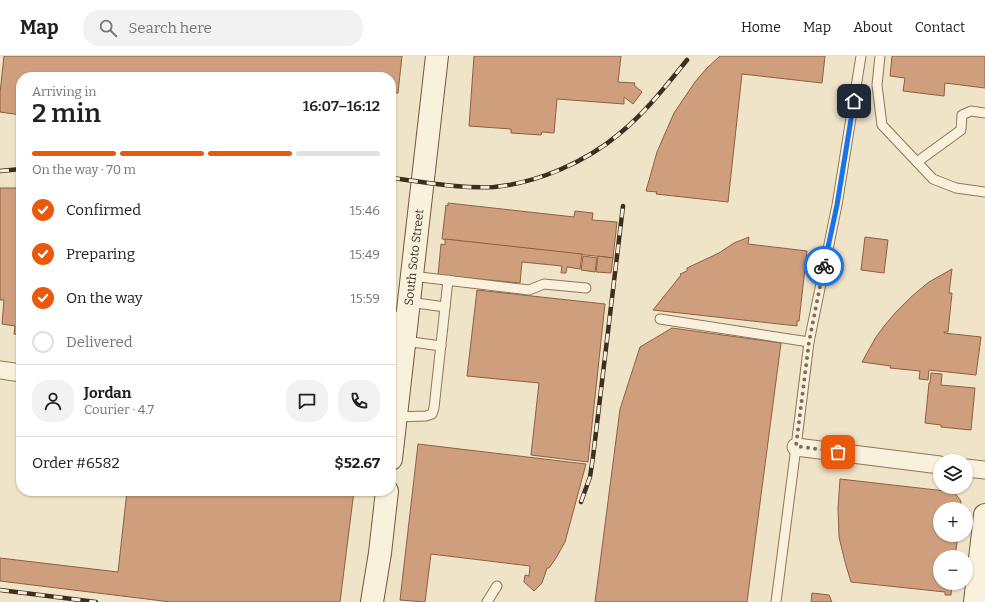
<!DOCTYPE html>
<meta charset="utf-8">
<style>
:root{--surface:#fff;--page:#f2f2f2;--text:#202124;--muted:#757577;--line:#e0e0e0;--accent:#ea580c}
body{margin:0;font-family:Bitter,serif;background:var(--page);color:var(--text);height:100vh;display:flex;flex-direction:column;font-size:15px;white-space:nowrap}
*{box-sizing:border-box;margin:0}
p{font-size:13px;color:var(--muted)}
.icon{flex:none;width:22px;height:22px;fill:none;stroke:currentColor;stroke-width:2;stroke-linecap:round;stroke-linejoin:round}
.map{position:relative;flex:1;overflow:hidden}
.sheet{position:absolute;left:16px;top:16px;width:380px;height:424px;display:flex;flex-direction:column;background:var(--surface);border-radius:16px;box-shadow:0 1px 3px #0004}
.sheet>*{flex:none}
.buttons{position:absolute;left:933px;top:398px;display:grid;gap:8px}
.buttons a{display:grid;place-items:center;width:40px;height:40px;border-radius:50%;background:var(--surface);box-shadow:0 1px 3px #0004;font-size:20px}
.pin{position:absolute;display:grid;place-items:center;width:34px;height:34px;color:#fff;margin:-17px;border-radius:8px;box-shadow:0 2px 6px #0006}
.courier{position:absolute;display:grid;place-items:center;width:40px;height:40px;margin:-20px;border:3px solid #1a73e8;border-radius:50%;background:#fff;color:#222;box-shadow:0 1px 5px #0007}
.summary em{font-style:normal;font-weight:600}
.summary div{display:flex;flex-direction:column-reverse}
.summary{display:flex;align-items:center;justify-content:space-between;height:68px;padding:0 16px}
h1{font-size:26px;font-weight:600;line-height:30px}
.bar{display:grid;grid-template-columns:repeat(4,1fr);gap:6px 4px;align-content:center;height:48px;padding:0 16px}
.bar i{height:5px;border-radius:3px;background:var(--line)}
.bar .active{background:var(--accent)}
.bar p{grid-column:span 4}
.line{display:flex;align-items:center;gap:10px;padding:0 16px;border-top:1px solid var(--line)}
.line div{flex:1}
.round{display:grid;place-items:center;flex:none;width:42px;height:42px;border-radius:16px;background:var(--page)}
ol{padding:0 16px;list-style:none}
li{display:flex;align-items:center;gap:12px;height:44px}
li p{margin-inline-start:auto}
li .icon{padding:4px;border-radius:50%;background:var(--accent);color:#fff;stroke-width:4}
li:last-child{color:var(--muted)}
li i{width:22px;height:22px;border:2px solid var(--line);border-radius:50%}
header{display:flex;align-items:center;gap:24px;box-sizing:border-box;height:56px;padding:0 20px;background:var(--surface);border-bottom:1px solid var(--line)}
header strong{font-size:19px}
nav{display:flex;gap:22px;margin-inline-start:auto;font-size:14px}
.search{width:280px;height:36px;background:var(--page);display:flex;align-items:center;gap:10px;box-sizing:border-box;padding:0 14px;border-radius:16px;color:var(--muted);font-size:15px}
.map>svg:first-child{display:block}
</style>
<header>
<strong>Map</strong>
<div class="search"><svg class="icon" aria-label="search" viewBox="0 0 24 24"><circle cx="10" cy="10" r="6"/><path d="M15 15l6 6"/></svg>Search here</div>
<nav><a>Home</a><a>Map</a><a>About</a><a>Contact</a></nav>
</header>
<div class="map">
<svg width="985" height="546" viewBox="0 0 985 546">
<rect width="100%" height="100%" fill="#f0e4c8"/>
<g fill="#cf9f7d" stroke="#8d5f41">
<path d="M4 0H402L398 37H394L391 59V21H21V59L0 56V37Z"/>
<path d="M474 0H621L618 26 635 27 634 29 642 36 633 48 624 41V48L557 43 554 77 542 76 541 79 511 77V73L469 70Z"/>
<path d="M720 0H825L822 27 742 18 728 146 656 138 657 136 646 135 657 96 674 57 695 26 707 12Z"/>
<path d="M892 0H985V32L945 27 944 40 903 35 905 22 890 20Z"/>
<path d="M0 132H21V279L14 278 15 270 2 268 4 244H0Z"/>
<path d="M448 147 574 161 575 155 593 157 592 164 617 166 613 202 442 183 446 149 448 150Z"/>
<path d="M749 181 748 188 807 195 799 265H797V270L653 254 681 219 680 218 687 215V212L719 197 734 187Z"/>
<path d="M865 181 888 184 884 217 861 214Z"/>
<path d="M445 183 582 198 580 213 567 211 566 217H561L562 210 522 206 520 227 438 219 441 188 445 189Z"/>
<path d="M583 200 597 202 595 216 581 214Z"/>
<path d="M598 200 613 202 611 217 596 216Z"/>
<path d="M952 213 949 237H952L948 276H944V277L981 281 976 319 929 314 928 324 919 323 920 315 890 312 891 310 862 306 876 281 885 269 896 256 911 241 929 226Z"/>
<path d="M477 234 605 248 588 406 531 399 539 327 467 320Z"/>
<path d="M672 272 781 287 747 546H595L620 353 640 291Z"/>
<path d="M931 317 942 318 941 329 975 332 971 374 941 371V369L925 367 929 327H930Z"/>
<path d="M418 388 586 408 565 486 556 502 549 512H547L542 527 534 535 524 526 525 519 529 520 530 510 431 498 425 546 400 544Z"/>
<path d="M840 423 954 436 961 445 960 453H940V479H958L955 501H940V527H952L951 539H945V536L851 526 845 506 839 481 838 452Z"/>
<path d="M127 435H354L340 546H171L0 525V502L118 516Z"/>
<path d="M812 537 829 539 832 546H811Z"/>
</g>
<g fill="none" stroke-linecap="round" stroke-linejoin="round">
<defs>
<g id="lane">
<path d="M880 0 877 29 882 69 933 123 956 132 985 136"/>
<path d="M917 106 961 74 962 59 971 55 985 57"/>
<path d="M412 220 529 234 544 228 586 232"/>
<path d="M409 246 445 251"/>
<path d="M391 260 407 261"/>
<path d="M660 263 809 286"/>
<path d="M405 285 441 290"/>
<path d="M396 361 426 360 432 358 434 352 448 224"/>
<path d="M487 546 497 530"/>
<path d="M776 546 796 391 809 286 837 149 861 0"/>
</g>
<g id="street">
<path d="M0 314 21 317"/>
<path d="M796 391 940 409"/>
<path d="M966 412 985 414"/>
</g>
<g id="secondary">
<path id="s1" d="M391 403 437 0"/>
<path d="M372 546 380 497 387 435"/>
<path d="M975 546 985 459"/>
</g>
</defs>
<use href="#lane" stroke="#8d765c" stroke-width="11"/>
<use href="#street" stroke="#8d765c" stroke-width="19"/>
<use href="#secondary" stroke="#6f573f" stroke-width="24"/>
<use href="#lane" stroke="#faf1dc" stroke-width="9"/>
<use href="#street" stroke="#faf1dc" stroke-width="17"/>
<use href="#secondary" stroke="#faf1dc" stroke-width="22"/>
<defs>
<g id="rail">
<path d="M0 115 21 113"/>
<path d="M391 122C425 126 459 133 494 131 537 127 586 106 619 78 645 57 666 30 687 4"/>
<path d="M581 446 590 421 593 401 623 150"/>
<path d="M0 534 96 546"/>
</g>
</defs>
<use href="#rail" stroke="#3d2e20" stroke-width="4.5"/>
<use href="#rail" stroke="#f7eed8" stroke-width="3" stroke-dasharray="9" stroke-linecap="butt"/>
</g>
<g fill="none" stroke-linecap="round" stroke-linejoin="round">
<path stroke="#7c6e5b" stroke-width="4" stroke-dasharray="0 7.2" d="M824 210 809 286 796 390 838 396"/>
<path stroke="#1a73e8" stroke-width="5" d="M824 210 837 149 854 45"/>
</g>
<g text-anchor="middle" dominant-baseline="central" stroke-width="4" stroke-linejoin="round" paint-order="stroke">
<g font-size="12" fill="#3d2e20" stroke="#f7eed8">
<text stroke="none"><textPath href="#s1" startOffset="203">South Soto Street</textPath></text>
</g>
</g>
</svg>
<div class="buttons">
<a><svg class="icon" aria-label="layers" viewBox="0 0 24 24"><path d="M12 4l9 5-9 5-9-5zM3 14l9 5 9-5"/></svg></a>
<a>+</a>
<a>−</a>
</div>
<div class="pin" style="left:838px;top:396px;background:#ea580c"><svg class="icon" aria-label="bag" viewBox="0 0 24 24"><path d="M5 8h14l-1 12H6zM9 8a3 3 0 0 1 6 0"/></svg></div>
<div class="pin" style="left:854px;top:45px;background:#1f2937"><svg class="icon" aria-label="home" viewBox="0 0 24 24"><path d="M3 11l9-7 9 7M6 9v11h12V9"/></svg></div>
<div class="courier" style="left:824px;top:210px"><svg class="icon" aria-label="bike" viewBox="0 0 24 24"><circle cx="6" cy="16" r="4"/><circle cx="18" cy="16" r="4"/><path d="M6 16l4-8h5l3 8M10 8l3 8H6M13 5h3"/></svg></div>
<section class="sheet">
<div class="summary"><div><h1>2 min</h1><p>Arriving in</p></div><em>16:07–16:12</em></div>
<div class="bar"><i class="active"></i><i class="active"></i><i class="active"></i><i></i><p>On the way · 70 m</p></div>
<ol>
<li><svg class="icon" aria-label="check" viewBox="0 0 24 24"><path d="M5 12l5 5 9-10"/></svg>Confirmed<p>15:46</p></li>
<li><svg class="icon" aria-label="check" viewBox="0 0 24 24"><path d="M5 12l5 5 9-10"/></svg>Preparing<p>15:49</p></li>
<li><svg class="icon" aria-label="check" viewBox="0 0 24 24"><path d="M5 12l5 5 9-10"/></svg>On the way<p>15:59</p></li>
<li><i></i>Delivered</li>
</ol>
<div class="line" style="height:72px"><a class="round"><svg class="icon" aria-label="person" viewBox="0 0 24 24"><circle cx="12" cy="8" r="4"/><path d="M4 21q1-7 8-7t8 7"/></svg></a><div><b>Jordan</b><p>Courier · 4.7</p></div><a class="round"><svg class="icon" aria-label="chat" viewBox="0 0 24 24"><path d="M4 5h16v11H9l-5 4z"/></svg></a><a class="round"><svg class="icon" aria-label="phone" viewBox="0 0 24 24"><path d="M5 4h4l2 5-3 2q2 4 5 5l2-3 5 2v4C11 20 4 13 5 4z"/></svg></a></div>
<div class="line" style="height:52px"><div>Order #6582</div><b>$52.67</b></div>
</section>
</div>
